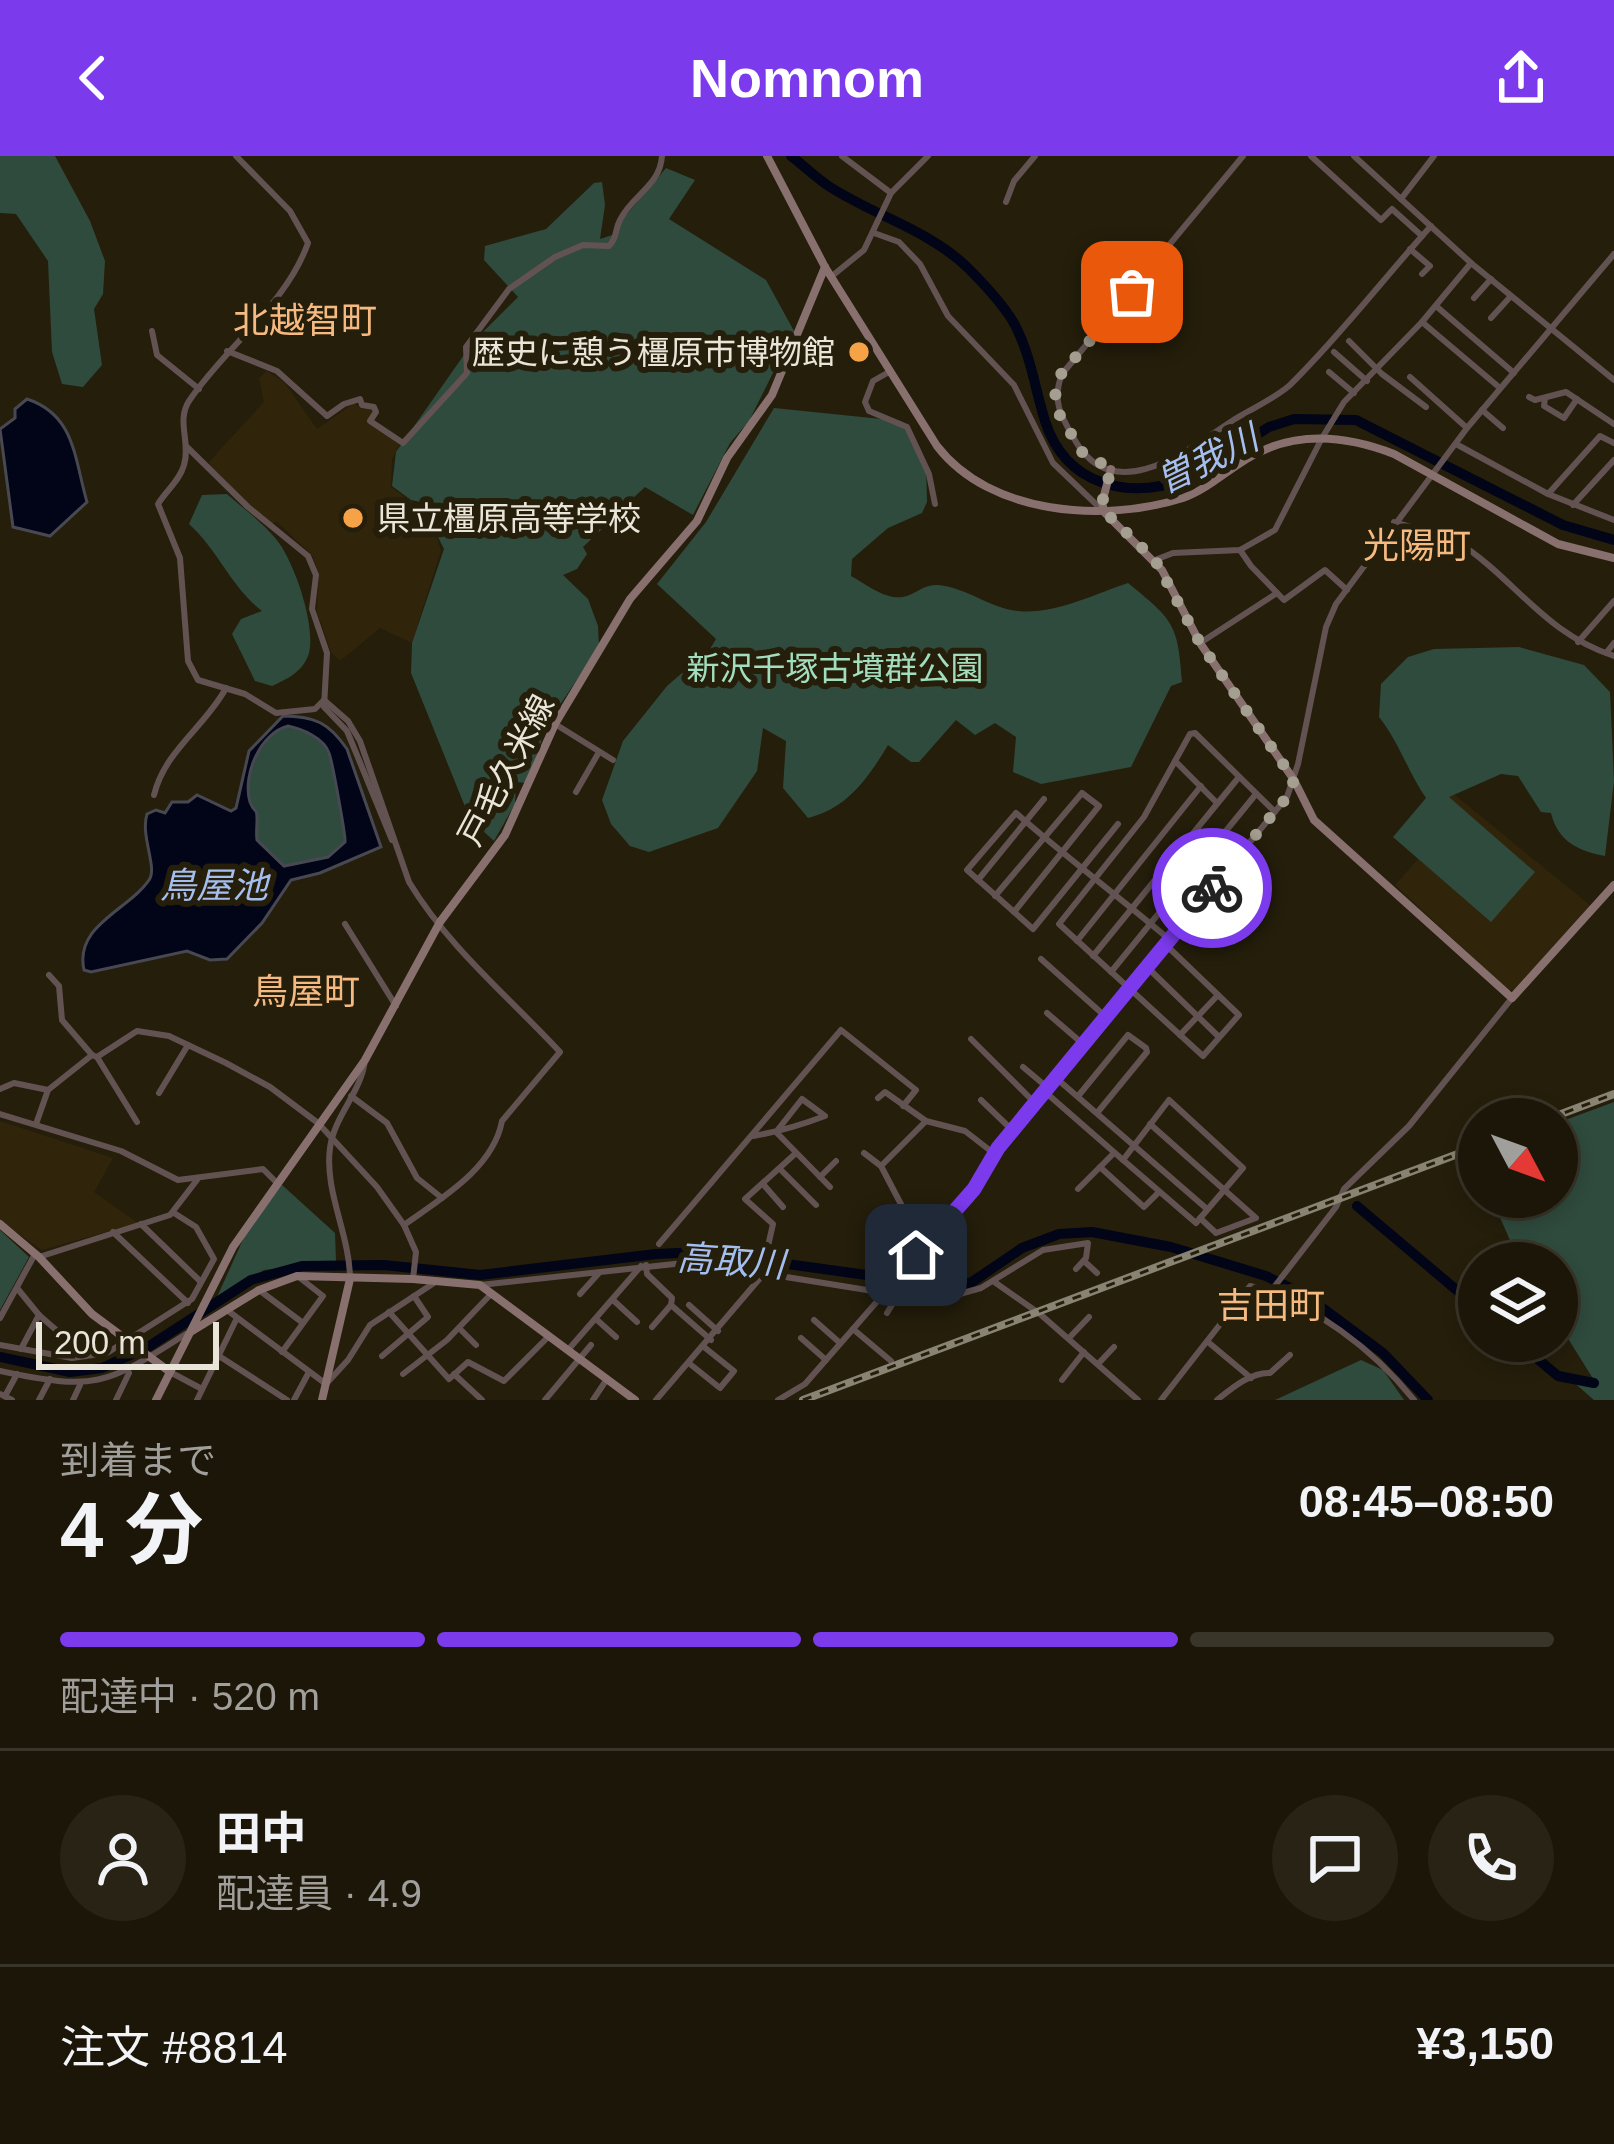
<!DOCTYPE html>
<html lang="ja">
<meta charset="utf-8">
<style>
:root{--surface:#1c1608;--page:#292316;--text:#f1f3f6;--muted:#a09f9c;--line:#3a3529;--accent:#7c3aed}
body{margin:0;font-family:Helvetica,"Noto Sans JP",sans-serif;background:var(--page);color:var(--text);height:100vh;display:flex;flex-direction:column;font-size:45px;white-space:nowrap}
*{box-sizing:border-box;margin:0}
p{font-size:39px;color:var(--muted)}
.icon{flex:none;width:66px;height:66px;fill:none;stroke:currentColor;stroke-width:2;stroke-linecap:round;stroke-linejoin:round}
.map{position:relative;height:1244px;overflow:hidden}
.drawer{display:flex;flex-direction:column;background:var(--surface);flex:1}
.drawer>*{flex:none}
.needle{width:78px;rotate:131deg}
.controls{position:absolute;left:1458px;top:942px;display:grid;gap:24px}
.controls a{display:grid;place-items:center;width:120px;height:120px;border-radius:50%;background:var(--surface);box-shadow:0 6px 18px #0003,0 0 0 3px var(--line);font-size:60px}
.scale{position:absolute;left:36px;bottom:30px;width:183px;box-sizing:border-box;padding-left:12px;border:6px solid #eae5d9;border-top:0;font-size:33px;line-height:42px;white-space:nowrap;color:#eae5d9;-webkit-text-stroke:9px #251e0b;paint-order:stroke}
.pin{position:absolute;display:grid;place-items:center;width:102px;height:102px;color:#fff;margin:-51px;border-radius:24px;box-shadow:0 6px 18px #0006}
.courier{position:absolute;display:grid;place-items:center;width:120px;height:120px;margin:-60px;border:9px solid #7c3aed;border-radius:50%;background:#fff;color:#222;box-shadow:0 3px 15px #0007}
.head em{font-style:normal;font-weight:700}
.head div{display:flex;flex-direction:column-reverse}
.head{display:flex;align-items:center;justify-content:space-between;height:204px;padding:0 60px}
h1{font-size:78px;font-weight:700;line-height:90px}
.bar{display:grid;grid-template-columns:repeat(4,1fr);gap:18px 12px;align-content:center;height:144px;padding:0 60px}
.bar i{height:15px;border-radius:9px;background:var(--line)}
.bar .active{background:var(--accent)}
.bar p{grid-column:span 4}
.line{display:flex;align-items:center;gap:30px;padding:0 60px;border-top:3px solid var(--line)}
.line div{flex:1}
.round{display:grid;place-items:center;flex:none;width:126px;height:126px;border-radius:63px;background:var(--page)}
header{display:flex;justify-content:space-between;align-items:center;height:156px;padding:0 60px;background:var(--accent);color:#fff;font-size:54px;font-weight:700}
.map>svg:first-child{display:block}
</style>
<header><svg class="icon" aria-label="back" viewBox="0 0 24 24"><path d="M15 5l-7 7 7 7"/></svg>Nomnom<svg class="icon" aria-label="share" viewBox="0 0 24 24"><path d="M12 15V3M7 8l5-5 5 5M5 13v7h14v-7"/></svg></header>
<div class="map">
<svg width="1614" height="1244" viewBox="0 0 1614 1244">
<rect width="100%" height="100%" fill="#251e0b"/>
<g fill="#30250b">
<path d="M267 215 284 226 317 273 354 247 362 253 374 254 366 266 400 288 392 303 391 331 414 347 434 350 439 359 444 370 435 377 441 394 412 487 380 472 340 505 331 496 317 456 319 417 312 399 276 365 272 369 210 312 209 306 217 297 264 246 259 222Z"/>
<path d="M1440 627 1591 750 1515 834H1508L1395 729 1418 703 1393 681Z"/>
<path d="M0 965 113 1002 94 1036 138 1067 42 1094 0 1065Z"/>
</g>
<g fill="#2f4b3d">
<path d="M0 0H55L90 65 105 105 103 138 94 153 102 209 83 231 62 228 52 196 48 105 16 58 0 57Z"/>
<path d="M666 12 695 24 669 63 766 124 794 175 749 265 730 287 693 359 645 331 631 344 601 358 603 372 583 391 587 398 577 413 563 419 588 443 598 470 599 491 547 568 527 627 516 626 515 648 494 685 470 663 411 517 412 487 444 393 436 377 445 370 435 349 411 344 392 330 396 296 473 186 518 141 484 104 485 90 546 73 594 27 602 26 605 49 600 83 615 78 623 63Z"/>
<path d="M774 252 901 265C914 277 914 295 926 308L927 346 922 357 888 372 852 403 851 420C866 428 885 444 903 441 917 438 923 428 938 429 968 432 989 452 1018 455 1053 459 1095 438 1128 427 1173 464 1178 467 1182 526L1171 530 1131 611 1041 628 1013 616 1016 581 995 567 975 579 956 564 919 606H911L888 589C868 622 848 652 808 662L783 632 786 585 763 572 757 615 718 672 649 696 630 690 611 668 602 644 623 585 667 530 710 493 716 483 657 428 706 366Z"/>
<path d="M227 338C243 352 263 367 276 383 294 404 318 474 308 500 301 517 287 523 272 530L255 525 232 478 241 463 262 455C231 431 218 394 189 368L202 339Z"/>
<path d="M1519 491 1584 509 1610 536 1614 625 1605 700C1579 695 1558 686 1551 657L1541 656 1518 620 1501 618 1449 641 1535 716 1491 766 1393 681 1426 642C1408 616 1399 586 1379 561L1381 528 1408 501 1434 493Z"/>
<path d="M288 570C301 573 323 582 329 597 332 604 346 680 345 686L328 702 284 710 257 684C256 678 257 671 257 664 257 651 254 658 250 646 242 619 261 577 288 570Z"/>
<path d="M1614 946V1244H1594L1571 1224 1597 1229 1557 1165V1107H1520L1491 1041H1557V967Z"/>
<path d="M281 1028 335 1077 336 1105 264 1114 217 1141 250 1068Z"/>
<path d="M0 1074 29 1101 0 1154Z"/>
<path d="M1361 1204 1383 1214 1404 1244H1275Z"/>
</g>
<g fill="#010517" stroke="#474851" stroke-width="3" fill-rule="evenodd">
<path d="M27 243C75 259 74 301 87 346L50 380 13 371 0 273 15 262V253Z"/>
<path d="M283 560C315 560 329 567 347 593L381 691 320 717 291 724 262 767 227 803 210 804 187 795 91 816 84 814C74 769 129 754 149 724 158 712 140 680 147 658L156 654 165 657 172 646H188L197 639 231 655 236 652 249 595ZM288 570C302 573 324 582 329 597 332 604 346 681 345 686L328 701 284 710 257 684C256 678 257 671 257 664 257 650 255 659 250 646 242 618 261 577 288 570Z"/>
</g>
<g fill="none" stroke-linecap="round" stroke-linejoin="round">
<g stroke="#010517" stroke-width="10">
<path d="M791 0C803 9 814 20 827 29 872 59 928 73 968 112 985 129 1004 149 1015 169 1031 200 1035 233 1045 265 1066 330 1128 344 1186 323L1269 271 1294 263 1356 264 1563 369 1614 384"/>
<path d="M1357 1050 1479 1153"/>
<path d="M1516 1185 1558 1220 1594 1227"/>
<path d="M0 1201 70 1216 102 1212 148 1191 251 1124 302 1110 384 1109 480 1119 656 1098 701 1096 953 1131 972 1126 1022 1092 1059 1078 1092 1076 1171 1091 1266 1120 1305 1139 1383 1197 1428 1244"/>
</g>
<g stroke="#625352" stroke-width="6">
<path d="M236 0 290 55 308 87C286 149 226 190 189 245 176 265 191 287 184 309 180 324 166 335 158 348L180 402 188 505 198 524 245 538 276 557 315 553 324 544"/>
<path d="M842 0 891 37"/>
<path d="M1243 0 1062 218C1051 246 1062 262 1076 286 1116 353 1192 291 1235 263 1253 252 1274 243 1290 229 1340 180 1384 122 1431 70"/>
<path d="M1311 0 1381 64 1392 53 1422 80"/>
<path d="M1354 0 1471 107 1614 224"/>
<path d="M1401 43 1434 0"/>
<path d="M1006 46 1014 25 1035 0"/>
<path d="M874 77 899 86 920 108 948 160 1014 229 1053 307 1102 354"/>
<path d="M1410 93 1430 110 1422 118"/>
<path d="M832 120 864 94 891 37 928 0"/>
<path d="M1474 142 1491 123"/>
<path d="M1436 150 1514 217"/>
<path d="M1491 162 1511 140"/>
<path d="M1422 166 1500 232"/>
<path d="M152 175 157 199 199 233"/>
<path d="M1349 185 1382 218 1426 251"/>
<path d="M227 195 277 215 327 260 344 248 360 243 362 249 374 251 376 256 370 265 403 287 467 217 466 191 509 133 555 101 583 89 609 90C618 81 614 75 620 64 632 39 660 30 662 0"/>
<path d="M1334 196 1367 225"/>
<path d="M889 216 873 225 865 246 869 255 907 271 929 318 935 348"/>
<path d="M1329 216 1354 237"/>
<path d="M1410 221 1467 272"/>
<path d="M1529 241 1535 244 1566 236 1614 268"/>
<path d="M1545 242 1544 250 1564 262 1577 243"/>
<path d="M1482 254 1503 272"/>
<path d="M1456 288 1548 338 1614 364"/>
<path d="M187 291 248 351 308 400 316 419 312 453 327 497 324 551 347 575 392 684"/>
<path d="M1549 337 1600 280 1614 287"/>
<path d="M1573 349 1614 304"/>
<path d="M1394 366C1414 373 1438 374 1456 385 1515 422 1543 477 1614 500"/>
<path d="M1240 394 1251 410 1284 444 1325 414 1347 434"/>
<path d="M1155 404 1173 397 1240 394 1275 374 1322 282 1344 246 1422 166 1471 107"/>
<path d="M1578 486 1614 445"/>
<path d="M1200 487 1277 437"/>
<path d="M1606 497 1614 487"/>
<path d="M324 544 348 565 360 585 409 726C449 792 508 840 560 896L502 965C493 1013 440 1043 404 1069"/>
<path d="M555 568 613 604"/>
<path d="M1175 605 1217 647"/>
<path d="M576 636 599 596"/>
<path d="M154 639C165 594 205 571 226 532"/>
<path d="M1118 668 1033 773 967 714 1016 657C1066 701 1119 741 1170 784"/>
<path d="M978 724 1044 643"/>
<path d="M995 740 1082 637 1099 650 1014 756"/>
<path d="M345 768 396 850"/>
<path d="M1077 785 1201 630"/>
<path d="M1166 789 1239 859 1203 900 1059 768 1144 661 1190 578 1195 577 1275 656"/>
<path d="M1093 800 1239 621"/>
<path d="M1041 803 1106 861"/>
<path d="M1148 812 1218 880"/>
<path d="M1111 816 1256 638"/>
<path d="M49 819 59 830 62 864 92 899"/>
<path d="M1047 857 1083 888"/>
<path d="M1180 879 1218 839"/>
<path d="M971 883 1035 947"/>
<path d="M97 901 137 966"/>
<path d="M1023 911 1048 932"/>
<path d="M1056 922 1207 1053"/>
<path d="M0 933 14 927 48 934 92 899 97 901 137 875 169 880 226 907 270 931 318 967 377 1031 404 1069 416 1096 413 1123"/>
<path d="M1044 935 1123 1004"/>
<path d="M159 937 188 889"/>
<path d="M1079 939 1128 879 1146 892 1147 896 1097 957"/>
<path d="M351 940 387 967 417 1022 442 1042"/>
<path d="M878 942 885 936 926 965 965 975 992 996"/>
<path d="M981 944 1012 974"/>
<path d="M1169 944 1243 1012 1196 1067 1123 1004Z"/>
<path d="M0 958 121 995 178 1024 263 1013 276 1026"/>
<path d="M36 968 48 934"/>
<path d="M1150 968 1256 1062 1216 1077 1200 1062"/>
<path d="M753 980C778 976 801 969 825 960L802 943 776 976 830 1031"/>
<path d="M864 997 881 1010 904 1054 932 1081"/>
<path d="M881 1010 926 965"/>
<path d="M1100 1011 1144 1051 1159 1036"/>
<path d="M780 1013 816 1049"/>
<path d="M820 1021 836 1005"/>
<path d="M763 1028 783 1051"/>
<path d="M1078 1033 1114 997"/>
<path d="M141 1068 201 1126"/>
<path d="M113 1076 188 1147"/>
<path d="M659 1088 841 874 916 934 903 950"/>
<path d="M39 1101 170 1059 197 1024"/>
<path d="M1084 1105 1097 1117"/>
<path d="M646 1109 647 1118 672 1142 671 1149 711 1184"/>
<path d="M350 1123C350 1079 324 1035 330 992 334 960 362 935 365 904"/>
<path d="M993 1125 1040 1158 1138 1244"/>
<path d="M480 1129 693 1106 898 1139 949 1141 981 1132 1043 1094 1088 1087 1086 1102 1076 1113"/>
<path d="M17 1132 39 1159 86 1200"/>
<path d="M259 1134 303 1167"/>
<path d="M1271 1135 1336 1051 1344 1033 1409 970 1512 842"/>
<path d="M580 1138 599 1117"/>
<path d="M613 1144 637 1166"/>
<path d="M689 1149 718 1175"/>
<path d="M227 1154 326 1228 348 1204 370 1169 437 1125"/>
<path d="M389 1156 449 1223 468 1206 504 1225 548 1181"/>
<path d="M887 1157 898 1139"/>
<path d="M0 1162 35 1098"/>
<path d="M596 1163 616 1181"/>
<path d="M814 1164 840 1187"/>
<path d="M652 1171 671 1149"/>
<path d="M459 1172 476 1189"/>
<path d="M853 1173 891 1205"/>
<path d="M801 1182 826 1204"/>
<path d="M1069 1182 1089 1161"/>
<path d="M1208 1186 1251 1222"/>
<path d="M0 1189 72 1202 107 1197 192 1143 214 1103 196 1071 174 1057"/>
<path d="M21 1193 39 1159"/>
<path d="M568 1194 641 1110"/>
<path d="M282 1196 323 1140 300 1122"/>
<path d="M219 1200 287 1244"/>
<path d="M382 1200 428 1161 414 1140"/>
<path d="M690 1208 720 1232 734 1215 704 1191"/>
<path d="M1098 1208 1114 1191"/>
<path d="M0 1215C96 1235 104 1230 186 1178"/>
<path d="M170 1216 202 1233"/>
<path d="M403 1218 447 1184 491 1138"/>
<path d="M454 1218 482 1244"/>
<path d="M1062 1224 1084 1196"/>
<path d="M0 1238 12 1244"/>
<path d="M5 1240 17 1218"/>
<path d="M39 1244 50 1223"/>
<path d="M73 1244 80 1229"/>
<path d="M116 1244 129 1217"/>
<path d="M197 1244 237 1162"/>
<path d="M294 1244 309 1216"/>
<path d="M545 1244 591 1189"/>
<path d="M593 1244 607 1223"/>
<path d="M656 1244 761 1121 773 1068 745 1043 796 997"/>
<path d="M778 1244 805 1228 970 1039 998 992 1287 641 1298 608 1326 471 1336 448 1467 272 1614 98"/>
<path d="M1161 1244 1250 1130C1314 1148 1373 1193 1414 1244"/>
<path d="M1217 1244C1232 1232 1251 1216 1270 1217L1290 1199"/>
</g>
<g stroke="#88706f" stroke-width="8">
<path d="M767 0 825 111 937 290C990 359 1104 367 1183 342 1206 334 1225 316 1245 304 1292 274 1345 279 1394 298L1558 388 1614 402"/>
<path d="M1111 313 1102 347 1105 357 1162 414 1200 487 1294 624 1314 664 1512 842 1614 729"/>
<path d="M0 1068 39 1101 92 1158 170 1216"/>
<path d="M192 1175 259 1134 297 1120 413 1123 480 1129 635 1244"/>
<path d="M156 1244 233 1091 365 904 440 766 505 679 555 568 630 443 697 365 727 302 772 239 825 111"/>
<path d="M322 1244 350 1123"/>
</g>
<defs>
<g id="rail">
<path d="M1548 963 1614 938"/>
<path d="M803 1244 1479 990"/>
</g>
</defs>
<use href="#rail" stroke="#898373" stroke-width="8"/>
<use href="#rail" stroke="#251e0b" stroke-width="3" stroke-dasharray="9" stroke-linecap="butt"/>
</g>
<g fill="none" stroke-linecap="round" stroke-linejoin="round">
<path stroke="#a59f91" stroke-width="12" stroke-dasharray="0 21.6" d="M1132 136 1061 218 1055 240 1058 256 1082 296 1111 313 1102 347 1105 356 1155 404 1200 487 1294 624 1287 641 1212 732"/>
<path stroke="#7c3aed" stroke-width="15" d="M916 1099 974 1033 998 992 1212 732"/>
</g>
<g fill="#f6a247" stroke="#251e0b" stroke-width="4.5">
<circle cx="859" cy="196" r="12"/>
<circle cx="353" cy="362" r="12"/>
</g>
<g text-anchor="middle" dominant-baseline="central" stroke-width="12" stroke-linejoin="round" paint-order="stroke">
<g font-size="33" fill="#eae5d9" stroke="#251e0b" text-anchor="end">
<text x="835" y="196">歴史に憩う橿原市博物館</text>
<text x="377" y="362" text-anchor="start">県立橿原高等学校</text>
</g>
<g font-size="33" fill="#a2debe" stroke="#251e0b">
<text x="835" y="512">新沢千塚古墳群公園</text>
</g>
<g font-size="33" fill="#eae5d9" stroke="#251e0b">
<text transform="translate(506 614) rotate(-62)">戸毛久米線</text>
</g>
<g font-size="36" fill="#f5ba81" stroke="#251e0b">
<text x="305" y="164">北越智町</text>
<text x="1417" y="389">光陽町</text>
<text x="306" y="835">鳥屋町</text>
<text x="1271" y="1149">吉田町</text>
</g>
<g font-size="36" font-style="italic" fill="#a4bfef" stroke="#251e0b">
<text transform="translate(1207 303) rotate(-26)">曽我川</text>
<text x="214" y="729">鳥屋池</text>
<text transform="translate(731 1105) rotate(4)">高取川</text>
</g>
</g>
</svg>
<div class="controls">
<a><svg class="needle" viewBox="-14 -14 28 28"><path d="M0-13l5 13h-10z" fill="#e53935"/><path d="M0 13l5-13h-10z" fill="#a09f9c"/></svg></a>
<a><svg class="icon" aria-label="layers" viewBox="0 0 24 24"><path d="M12 4l9 5-9 5-9-5zM3 14l9 5 9-5"/></svg></a>
</div>
<div class="scale">200 m</div>
<div class="pin" style="left:1132px;top:136px;background:#ea580c"><svg class="icon" aria-label="bag" viewBox="0 0 24 24"><path d="M5 8h14l-1 12H6zM9 8a3 3 0 0 1 6 0"/></svg></div>
<div class="pin" style="left:916px;top:1099px;background:#1f2937"><svg class="icon" aria-label="home" viewBox="0 0 24 24"><path d="M3 11l9-7 9 7M6 9v11h12V9"/></svg></div>
<div class="courier" style="left:1212px;top:732px"><svg class="icon" aria-label="bike" viewBox="0 0 24 24"><circle cx="6" cy="16" r="4"/><circle cx="18" cy="16" r="4"/><path d="M6 16l4-8h5l3 8M10 8l3 8H6M13 5h3"/></svg></div>
</div>
<section class="drawer">
<div class="head"><div><h1>4 分</h1><p>到着まで</p></div><em>08:45–08:50</em></div>
<div class="bar"><i class="active"></i><i class="active"></i><i class="active"></i><i></i><p>配達中 · 520 m</p></div>
<div class="line" style="height:216px"><a class="round"><svg class="icon" aria-label="person" viewBox="0 0 24 24"><circle cx="12" cy="8" r="4"/><path d="M4 21q1-7 8-7t8 7"/></svg></a><div><b>田中</b><p>配達員 · 4.9</p></div><a class="round"><svg class="icon" aria-label="chat" viewBox="0 0 24 24"><path d="M4 5h16v11H9l-5 4z"/></svg></a><a class="round"><svg class="icon" aria-label="phone" viewBox="0 0 24 24"><path d="M5 4h4l2 5-3 2q2 4 5 5l2-3 5 2v4C11 20 4 13 5 4z"/></svg></a></div>
<div class="line" style="height:156px"><div>注文 #8814</div><b>¥3,150</b></div>
</section>
